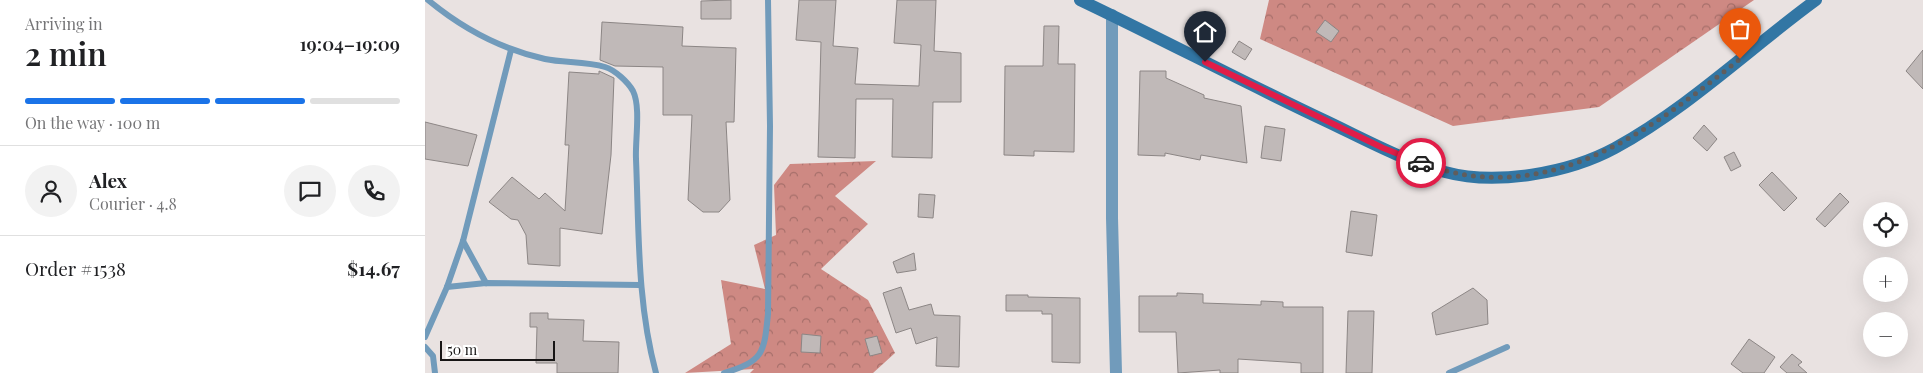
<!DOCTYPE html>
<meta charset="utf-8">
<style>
:root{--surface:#fff;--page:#f2f2f2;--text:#202124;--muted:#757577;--line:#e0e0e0;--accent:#1a73e8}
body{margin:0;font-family:"Playfair Display",serif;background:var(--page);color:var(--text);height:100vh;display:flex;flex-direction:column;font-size:19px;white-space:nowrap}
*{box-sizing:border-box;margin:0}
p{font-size:16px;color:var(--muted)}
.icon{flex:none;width:28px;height:28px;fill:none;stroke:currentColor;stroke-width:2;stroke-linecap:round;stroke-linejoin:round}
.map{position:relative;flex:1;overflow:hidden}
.sheet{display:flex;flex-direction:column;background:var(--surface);width:425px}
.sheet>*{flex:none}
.controls{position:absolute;left:1438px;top:202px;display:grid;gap:10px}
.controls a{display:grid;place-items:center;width:45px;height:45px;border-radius:50%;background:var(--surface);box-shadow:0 5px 20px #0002;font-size:25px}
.scale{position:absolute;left:15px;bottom:12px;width:115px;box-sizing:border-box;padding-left:5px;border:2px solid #171515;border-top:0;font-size:14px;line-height:18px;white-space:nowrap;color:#171515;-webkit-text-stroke:4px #fff;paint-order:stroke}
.pin{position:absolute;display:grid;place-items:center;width:42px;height:42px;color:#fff;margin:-51px -21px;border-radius:50% 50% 50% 0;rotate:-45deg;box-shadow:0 0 5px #0007}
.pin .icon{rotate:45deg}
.courier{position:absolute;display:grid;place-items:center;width:50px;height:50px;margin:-25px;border:4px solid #e11d48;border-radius:50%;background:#fff;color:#222;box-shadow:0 1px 6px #0007}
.head em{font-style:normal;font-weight:600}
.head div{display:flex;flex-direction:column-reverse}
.head{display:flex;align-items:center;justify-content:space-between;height:85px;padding:0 25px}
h1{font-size:32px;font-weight:600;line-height:38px}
.bar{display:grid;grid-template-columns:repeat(4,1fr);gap:8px 5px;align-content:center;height:60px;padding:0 25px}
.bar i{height:6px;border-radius:4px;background:var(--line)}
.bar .current{background:var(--accent)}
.bar p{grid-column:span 4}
.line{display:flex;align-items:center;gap:12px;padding:0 25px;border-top:1px solid var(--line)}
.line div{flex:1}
.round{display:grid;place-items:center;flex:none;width:52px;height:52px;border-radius:26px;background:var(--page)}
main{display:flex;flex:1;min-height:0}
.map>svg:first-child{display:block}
</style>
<main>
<section class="sheet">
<div class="head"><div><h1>2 min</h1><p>Arriving in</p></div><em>19:04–19:09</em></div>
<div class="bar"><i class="current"></i><i class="current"></i><i class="current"></i><i></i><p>On the way · 100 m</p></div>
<div class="line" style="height:90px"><a class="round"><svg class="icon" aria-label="person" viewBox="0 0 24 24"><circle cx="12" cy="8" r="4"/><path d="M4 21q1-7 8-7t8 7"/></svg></a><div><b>Alex</b><p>Courier · 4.8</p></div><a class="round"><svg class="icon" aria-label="chat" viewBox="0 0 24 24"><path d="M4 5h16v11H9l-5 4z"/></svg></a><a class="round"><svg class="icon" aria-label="phone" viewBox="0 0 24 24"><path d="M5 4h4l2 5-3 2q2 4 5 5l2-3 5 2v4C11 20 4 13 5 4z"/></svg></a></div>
<div class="line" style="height:65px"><div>Order #1538</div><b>$14.67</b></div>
</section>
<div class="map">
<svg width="1498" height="373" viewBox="0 0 1498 373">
<defs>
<pattern id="forest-crowns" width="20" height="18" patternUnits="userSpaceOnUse" patternTransform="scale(1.25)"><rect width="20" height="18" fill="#ce8983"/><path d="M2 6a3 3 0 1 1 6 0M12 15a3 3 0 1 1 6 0" fill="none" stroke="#a66f6a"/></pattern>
</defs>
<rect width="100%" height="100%" fill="#e9e2e1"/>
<g fill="url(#forest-crowns)">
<path d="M844 0H1329L1174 107 1028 126 835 39Z"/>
<path d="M451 161 410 196 443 224 396 269 443 300 470 353 448 373H325L329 369 260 373 306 344 296 280 340 289 329 245 351 235 349 185 365 164Z"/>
</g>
<g fill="#c0b9b8" stroke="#8c8685">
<path d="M306 0V19H276V1Z"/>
<path d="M374 0H411L408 46 433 48 430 84 494 86 496 45 469 43 472 0H511L509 51 536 53V102H508L507 158 467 157 468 99H431L430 158 393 157 396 42 371 40Z"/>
<path d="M900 20 914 31 906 42 891 32Z"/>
<path d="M177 22 258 27 257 46 311 48 309 122H301L305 200 294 212H278L263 200 267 115H238V67L190 66 175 60Z"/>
<path d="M619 26H634L633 64H650L649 152 609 151V156L579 155 580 66H618Z"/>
<path d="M814 41 827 49 820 60 807 52Z"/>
<path d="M1498 50V89L1481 71Z"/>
<path d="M174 71 189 78 186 155 177 234 135 228V266L103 264 101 235 93 220 86 219 64 202 87 177 114 199 120 193 140 211 144 145H140L144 72 174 74Z"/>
<path d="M715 71H741V78L779 95V98L816 106 822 163 776 155 775 160 740 153V156L713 155Z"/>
<path d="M0 122 52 135 43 166 0 159Z"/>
<path d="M1279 125 1292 139 1282 151 1268 138Z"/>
<path d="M840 126 860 129 856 161 836 158Z"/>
<path d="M1309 152 1316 166 1306 171 1299 157Z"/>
<path d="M1347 172 1372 198 1359 211 1334 185Z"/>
<path d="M1415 193 1424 202 1400 227 1391 219Z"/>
<path d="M494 194 510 195 508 218 493 217Z"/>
<path d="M926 211 952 215 947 256 921 252Z"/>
<path d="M489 253 491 270 472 273 468 262Z"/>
<path d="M476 287 484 310 506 304 509 315 535 316 534 367 511 366 512 337 491 344 486 328 471 333 458 293Z"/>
<path d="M1048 288 1062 300 1063 324 1011 335 1007 313Z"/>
<path d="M752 293 778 294V303L836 305V301L858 302V307H898V373H876V363L813 359V373H795V370L753 373 751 332H714V296H752Z"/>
<path d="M581 295H603V297L655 298V363L627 362V314H617V311H581Z"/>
<path d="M923 311H949L947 373H921Z"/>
<path d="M105 313H123V319L159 320 158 341 194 342 193 373H132V363H111L112 327H105Z"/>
<path d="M377 334 396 336 395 353 376 352Z"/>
<path d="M452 336 457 353 445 356 440 339Z"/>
<path d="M1324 339 1350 357 1339 373H1318L1306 364Z"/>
<path d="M1367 354 1377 362 1373 365 1382 373H1362L1355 367Z"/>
</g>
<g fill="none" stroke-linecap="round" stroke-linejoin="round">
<g stroke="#719bbb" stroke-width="6">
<path d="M3 0C38 29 75 49 120 59 139 63 161 61 180 67 190 70 203 82 208 91 216 107 210 141 211 159 214 231 212 303 231 373"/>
<path d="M38 241 61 283"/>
<path d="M22 287 61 283 215 285"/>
<path d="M0 337 22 287 38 241 86 50"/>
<path d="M0 347 8 356 10 373"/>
<path d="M299 373C339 361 339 353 343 314L345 126 343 0"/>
<path d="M1024 373 1082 347"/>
</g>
<path stroke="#719bbb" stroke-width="12" d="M687 15V218L691 373"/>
<path stroke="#3276a4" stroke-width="12" d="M655 0C737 39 818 82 901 121 939 139 979 161 1020 172 1071 186 1144 173 1190 148 1263 108 1324 49 1391 0"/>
</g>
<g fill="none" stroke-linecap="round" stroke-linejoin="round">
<path stroke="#605d5c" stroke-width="5" stroke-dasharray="0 9" d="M996 163C1121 210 1222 133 1315 59"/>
<path stroke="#e11d48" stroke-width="6" d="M780 62 958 148 996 163"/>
</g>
</svg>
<div class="controls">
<a><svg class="icon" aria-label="locate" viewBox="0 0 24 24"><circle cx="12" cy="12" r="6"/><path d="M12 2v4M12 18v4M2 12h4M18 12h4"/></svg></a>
<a>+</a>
<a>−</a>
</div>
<div class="scale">50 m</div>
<div class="pin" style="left:1315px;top:59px;background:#ea580c"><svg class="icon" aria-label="bag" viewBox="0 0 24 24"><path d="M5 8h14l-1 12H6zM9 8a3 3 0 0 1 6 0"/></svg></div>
<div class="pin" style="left:780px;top:62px;background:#1f2937"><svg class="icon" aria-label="home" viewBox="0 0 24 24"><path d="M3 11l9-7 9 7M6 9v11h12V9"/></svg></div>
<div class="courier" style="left:996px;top:163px"><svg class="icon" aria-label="car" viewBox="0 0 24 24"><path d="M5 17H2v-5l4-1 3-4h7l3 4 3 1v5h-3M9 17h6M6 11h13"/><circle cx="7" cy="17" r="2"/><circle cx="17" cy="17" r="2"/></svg></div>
</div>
</main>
